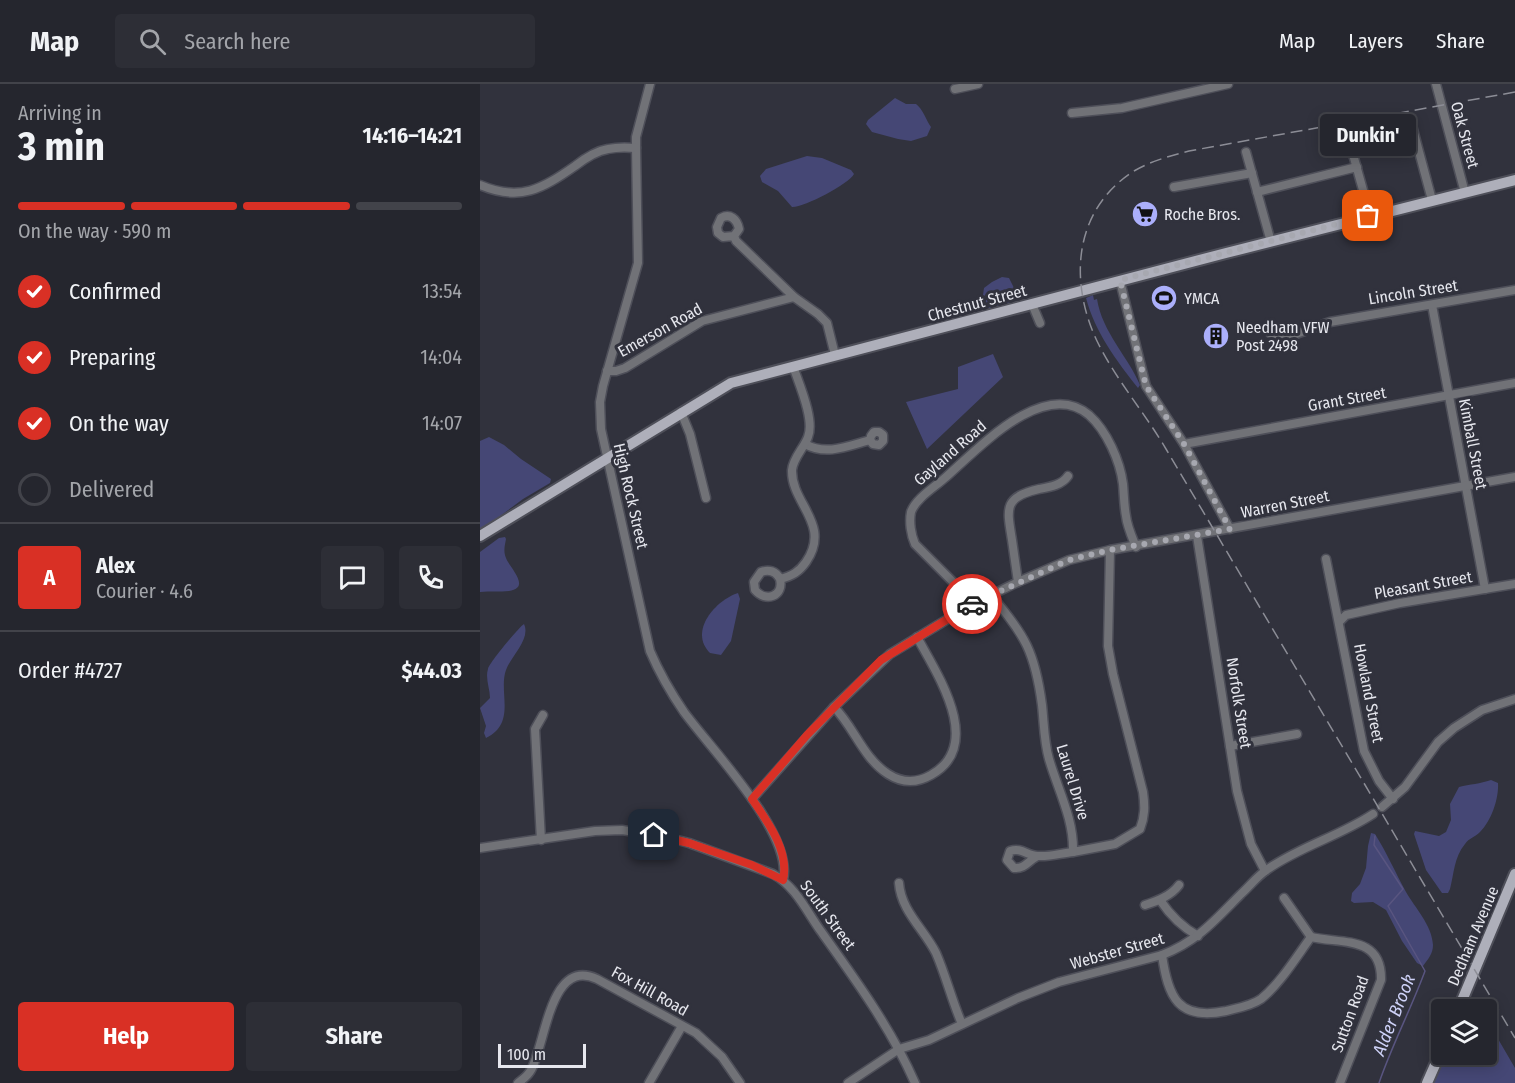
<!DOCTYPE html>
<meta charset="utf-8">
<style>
:root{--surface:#25262e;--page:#2d2e36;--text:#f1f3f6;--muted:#a3a5aa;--line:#42434a;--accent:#d93025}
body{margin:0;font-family:"Fira Sans Condensed",sans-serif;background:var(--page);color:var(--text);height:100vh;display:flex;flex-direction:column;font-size:22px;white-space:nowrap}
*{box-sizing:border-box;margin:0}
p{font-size:20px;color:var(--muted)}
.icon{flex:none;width:33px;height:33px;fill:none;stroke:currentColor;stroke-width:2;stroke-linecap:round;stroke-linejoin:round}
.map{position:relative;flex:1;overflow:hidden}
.side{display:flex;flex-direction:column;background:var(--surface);width:480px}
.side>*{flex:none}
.buttons{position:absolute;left:951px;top:915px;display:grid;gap:12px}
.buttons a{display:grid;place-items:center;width:66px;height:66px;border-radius:6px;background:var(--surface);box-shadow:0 3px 15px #0003,0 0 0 2px var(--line);font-size:30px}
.scale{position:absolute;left:18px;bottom:15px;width:88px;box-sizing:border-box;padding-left:6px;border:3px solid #e6e7ee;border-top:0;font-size:16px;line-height:21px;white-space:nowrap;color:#e6e7ee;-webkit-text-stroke:4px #31323d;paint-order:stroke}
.pin{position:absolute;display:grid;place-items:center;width:51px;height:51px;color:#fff;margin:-26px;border-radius:12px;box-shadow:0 3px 9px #0006}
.courier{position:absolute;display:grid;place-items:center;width:60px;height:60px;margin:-30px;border:4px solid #d93025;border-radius:50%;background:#fff;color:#222;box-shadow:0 2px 8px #0007}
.bubble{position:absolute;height:42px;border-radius:6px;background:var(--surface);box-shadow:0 3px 15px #0003,0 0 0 2px var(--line);font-size:20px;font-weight:700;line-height:42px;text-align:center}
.headline em{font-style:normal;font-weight:700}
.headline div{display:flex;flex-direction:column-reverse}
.headline{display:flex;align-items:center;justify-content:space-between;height:102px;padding:0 18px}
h1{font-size:39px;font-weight:700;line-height:45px}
.bar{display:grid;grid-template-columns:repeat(4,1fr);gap:9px 6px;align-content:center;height:72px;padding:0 18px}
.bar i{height:8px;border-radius:4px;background:var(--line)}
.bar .active{background:var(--accent)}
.bar p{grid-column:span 4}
.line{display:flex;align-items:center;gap:15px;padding:0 18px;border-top:2px solid var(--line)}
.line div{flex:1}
.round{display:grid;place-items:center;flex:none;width:63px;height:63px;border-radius:6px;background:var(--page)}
ol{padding:0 18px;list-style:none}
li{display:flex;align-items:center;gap:18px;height:66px}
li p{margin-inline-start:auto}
li .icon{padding:6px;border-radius:50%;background:var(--accent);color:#fff;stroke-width:4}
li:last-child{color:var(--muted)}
li i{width:33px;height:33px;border:3px solid var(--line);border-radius:50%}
.button{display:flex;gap:12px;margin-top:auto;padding:12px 18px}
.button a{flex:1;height:69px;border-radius:6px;background:var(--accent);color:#fff;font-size:24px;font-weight:700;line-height:69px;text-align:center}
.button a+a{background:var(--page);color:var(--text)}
header{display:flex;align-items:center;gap:36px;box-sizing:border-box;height:84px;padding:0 30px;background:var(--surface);border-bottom:2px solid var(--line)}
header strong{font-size:28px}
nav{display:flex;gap:33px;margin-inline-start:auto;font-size:21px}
.search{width:420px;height:54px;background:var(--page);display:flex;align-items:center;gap:15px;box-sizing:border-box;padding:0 21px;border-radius:6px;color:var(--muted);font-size:22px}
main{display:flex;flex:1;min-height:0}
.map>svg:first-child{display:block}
</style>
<header>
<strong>Map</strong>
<div class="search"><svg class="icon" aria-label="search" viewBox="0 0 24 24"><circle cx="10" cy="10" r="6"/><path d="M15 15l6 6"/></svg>Search here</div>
<nav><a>Map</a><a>Layers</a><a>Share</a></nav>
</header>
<main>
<section class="side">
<div class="headline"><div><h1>3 min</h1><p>Arriving in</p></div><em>14:16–14:21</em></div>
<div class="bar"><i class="active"></i><i class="active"></i><i class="active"></i><i></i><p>On the way · 590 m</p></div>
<ol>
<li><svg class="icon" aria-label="check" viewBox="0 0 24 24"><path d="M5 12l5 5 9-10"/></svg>Confirmed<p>13:54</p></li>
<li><svg class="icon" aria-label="check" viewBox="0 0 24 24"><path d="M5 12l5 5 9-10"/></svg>Preparing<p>14:04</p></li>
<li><svg class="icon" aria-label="check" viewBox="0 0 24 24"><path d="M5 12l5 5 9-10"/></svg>On the way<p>14:07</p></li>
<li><i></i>Delivered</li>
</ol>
<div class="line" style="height:108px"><b class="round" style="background:var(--accent);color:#fff">A</b><div><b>Alex</b><p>Courier · 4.6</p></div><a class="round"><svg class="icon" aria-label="chat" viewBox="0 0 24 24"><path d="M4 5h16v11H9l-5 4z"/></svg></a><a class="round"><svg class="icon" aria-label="phone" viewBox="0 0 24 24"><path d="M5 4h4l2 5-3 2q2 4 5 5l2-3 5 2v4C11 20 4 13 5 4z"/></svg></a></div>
<div class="line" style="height:78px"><div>Order #4727</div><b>$44.03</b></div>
<div class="button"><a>Help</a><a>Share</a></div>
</section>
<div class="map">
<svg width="1035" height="999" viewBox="0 0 1035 999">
<rect width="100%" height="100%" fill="#31323d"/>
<g fill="#454775">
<path d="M415 14 426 20H436C443 25 446 36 451 43L447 52 431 57 418 55 392 48 386 40 388 36Z"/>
<path d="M327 72 342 74 371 86 374 90C369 100 323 124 312 123L298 107 282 98 280 92 286 85Z"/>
<path d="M522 193 529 194 538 212 531 218 509 224 503 211 504 204 512 198Z"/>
<path d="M613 211 614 216 617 215C622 248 649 274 660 301L658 304C636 276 615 248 606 214Z"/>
<path d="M513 270 523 293 447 365 426 318 478 305V283Z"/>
<path d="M9 353 24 361 41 375 71 395 70 399 43 415 0 447V357Z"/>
<path d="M25 453 26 455C25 461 23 467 26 474 29 483 52 504 29 507 20 508 10 507 0 508V468L19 454Z"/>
<path d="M258 509 260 515 251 557 241 571 230 569C208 547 236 516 258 509Z"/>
<path d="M44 540C51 555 31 572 26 586 18 608 37 639 6 654L4 649 6 642 0 624 10 614C10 605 5 594 8 585 9 579 40 542 44 540Z"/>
<path d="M1011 696 1018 699C1019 715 1011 737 1000 748 995 753 989 754 985 760 974 773 974 790 970 805L968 809H962L946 786 934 750 935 747 959 752 966 748 971 736 970 720 979 703C990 700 1000 700 1011 696Z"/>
<path d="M891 749 895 750C907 769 915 788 926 808 935 824 952 841 953 861 953 870 948 875 943 882L937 879 922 857 906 826 893 818 874 819 871 817 872 809 880 800 886 784 888 762Z"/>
<path d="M1007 936 1035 984V999H953L965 971 1006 970Z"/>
</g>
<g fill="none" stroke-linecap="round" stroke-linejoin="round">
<path stroke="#595580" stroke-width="1.5" d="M895 752 894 761 923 805 908 822 945 887C931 925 912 961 899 999"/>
<defs>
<g id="minor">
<path d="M170 0 156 53V64L158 179 123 302 120 318 121 345 170 567C179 588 191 609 204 628 231 665 314 750 303 796"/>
<path d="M956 0 985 109"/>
<path d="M475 5 498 0"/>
<path d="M592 29 642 24 748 0"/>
<path d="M931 38 952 116"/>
<path d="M867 49 890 131"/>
<path d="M766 68 791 158"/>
<path d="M0 101C40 118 62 105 95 82 104 75 116 67 128 65 137 63 146 63 156 64"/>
<path d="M694 103 772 89"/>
<path d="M777 108 877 83"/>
<path d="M254 152 243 153 238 149 237 143 241 134C250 129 257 135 259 145L254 152 256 157 314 213"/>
<path d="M640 197 666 302 704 360 750 445"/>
<path d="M552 220 560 239"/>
<path d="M952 221 1005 505"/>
<path d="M790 249 804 252 813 251 850 238 1035 206"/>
<path d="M127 287H136L145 284 222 237 314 213 338 230 347 239 355 271"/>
<path d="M201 328 210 350 226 414"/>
<path d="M325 360C346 372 368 362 390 356L391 352 394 348H399L403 351V357L399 361 393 360 390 356"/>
<path d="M704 360 1035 299"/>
<path d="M717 452 757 707 771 760 785 787"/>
<path d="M846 475 884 667 899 697 913 715"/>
<path d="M300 495C296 487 289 485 281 488L274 498 275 506C286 519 304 512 300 495 312 492 319 488 326 478 352 440 311 420 312 386 313 374 324 364 328 353 335 336 319 300 313 282"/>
<path d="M538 498C536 484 534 470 532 456 527 425 523 413 559 405 570 403 582 401 588 392"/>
<path d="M511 511C545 551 555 568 562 621 564 639 564 658 569 675 578 706 594 735 593 768L635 760 660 745C665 732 665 722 663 708L633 590 628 562 630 466"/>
<path d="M491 521 477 502 435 460C431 451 429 438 431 428 436 414 455 403 466 393 498 365 564 293 609 331 627 347 640 377 643 400 644 411 644 422 646 432 647 442 652 453 656 463"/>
<path d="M860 537 866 531 920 519 1035 500"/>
<path d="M354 623C374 643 383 674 408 690 422 699 437 699 451 691 505 661 457 590 437 553"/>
<path d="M750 662 817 650"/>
<path d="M272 715 354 623 410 570 491 521 538 498 589 476 630 466 1035 393"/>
<path d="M902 723 925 703 958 658 974 644 1002 626 1035 615"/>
<path d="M61 756 55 645 63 631"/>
<path d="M0 764 115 747 142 746 186 753 209 759 293 790C315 802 326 826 340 846 375 895 411 944 435 999"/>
<path d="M556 773C548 777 545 785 534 784L527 776 530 767C542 763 547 772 558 772 569 773 582 769 593 768"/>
<path d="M419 799C421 827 444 845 456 869 466 892 472 917 482 940"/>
<path d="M804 814 831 853"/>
<path d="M680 816C690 831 702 843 718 852"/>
<path d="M665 821C677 817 691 812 699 801"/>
<path d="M682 871C688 913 698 937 746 927 758 924 771 922 781 915 800 900 817 872 831 853 861 860 902 851 901 896L860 999"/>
<path d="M38 999C43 995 48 992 51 986 66 959 70 873 117 895L216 949 242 973 260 999"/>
<path d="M169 999 202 942"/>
<path d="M368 999 419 965 449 956 538 914 579 898 682 871C718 857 735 836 761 810 770 802 777 792 788 785 821 762 860 752 893 730"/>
</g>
<g id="major">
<path d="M0 452 251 299 746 169 1035 96"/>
<path d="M978 926 1035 790"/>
<path d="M947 999 962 965"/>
</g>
</defs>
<use href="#minor" stroke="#4e4f59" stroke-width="11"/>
<use href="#major" stroke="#4e4f59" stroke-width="14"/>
<use href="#minor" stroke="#717277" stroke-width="8"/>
<use href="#major" stroke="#aeafba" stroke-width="10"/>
<path stroke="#8c8d96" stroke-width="1.5" stroke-dasharray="12 6" stroke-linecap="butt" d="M1035 8 709 67C690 72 671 77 654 87 593 126 589 198 617 257 636 296 665 329 686 365L1035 954"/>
</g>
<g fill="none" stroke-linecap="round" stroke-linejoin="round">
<path stroke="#a7a8b0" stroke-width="6" stroke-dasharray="0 10.8" d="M492 520 589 476 630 466 750 445 704 360 666 302 640 196 888 132"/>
<path stroke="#d93025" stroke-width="8" d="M174 751 209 759 272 781 303 796C310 767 287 737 272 715L327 651 401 576 492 520"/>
</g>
<defs>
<symbol id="supermarket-disc" viewBox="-11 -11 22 22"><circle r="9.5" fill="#abaffb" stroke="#31323d"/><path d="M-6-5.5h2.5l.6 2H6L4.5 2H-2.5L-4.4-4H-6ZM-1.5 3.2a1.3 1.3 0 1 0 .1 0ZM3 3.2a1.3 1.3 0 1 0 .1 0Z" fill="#111"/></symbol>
<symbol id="stadium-disc" viewBox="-11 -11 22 22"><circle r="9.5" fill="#abaffb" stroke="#31323d"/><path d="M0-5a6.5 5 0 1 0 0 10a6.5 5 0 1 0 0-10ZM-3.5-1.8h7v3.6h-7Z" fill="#111"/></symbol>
<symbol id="building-disc" viewBox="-11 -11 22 22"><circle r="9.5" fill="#abaffb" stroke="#31323d"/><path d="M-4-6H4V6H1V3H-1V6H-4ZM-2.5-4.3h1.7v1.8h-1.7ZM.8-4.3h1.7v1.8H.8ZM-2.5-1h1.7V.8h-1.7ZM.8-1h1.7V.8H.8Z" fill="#111"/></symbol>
</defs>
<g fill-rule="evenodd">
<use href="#supermarket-disc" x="650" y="115" width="30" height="30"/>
<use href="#stadium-disc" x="669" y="199" width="30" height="30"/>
<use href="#building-disc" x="721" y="237" width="30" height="30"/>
</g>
<g text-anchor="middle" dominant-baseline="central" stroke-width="6" stroke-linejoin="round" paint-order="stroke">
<g font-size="16" fill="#e6e7ee" stroke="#31323d">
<text transform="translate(985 51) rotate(75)">Oak Street</text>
<text transform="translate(933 208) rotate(-9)">Lincoln Street</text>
<text transform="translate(497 219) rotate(-15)">Chestnut Street</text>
<text transform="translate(180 246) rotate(-29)">Emerson Road</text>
<text transform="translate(867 315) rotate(-10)">Grant Street</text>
<text transform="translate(993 360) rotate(79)">Kimball Street</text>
<text transform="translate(470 369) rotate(-41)">Gayland Road</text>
<text transform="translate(151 412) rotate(77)">High Rock Street</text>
<text transform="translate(805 420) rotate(-11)">Warren Street</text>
<text transform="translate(943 501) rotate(-10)">Pleasant Street</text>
<text transform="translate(889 609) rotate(79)">Howland Street</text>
<text transform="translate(759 619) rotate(81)">Norfolk Street</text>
<text transform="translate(593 698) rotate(73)">Laurel Drive</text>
<text transform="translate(348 831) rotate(54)">South Street</text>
<text transform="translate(993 852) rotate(-67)">Dedham Avenue</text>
<text transform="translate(637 867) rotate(-16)">Webster Street</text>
<text transform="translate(170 907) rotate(29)">Fox Hill Road</text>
<text transform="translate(870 930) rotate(-70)">Sutton Road</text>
</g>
<g font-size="16" fill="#e6e7ee" stroke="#31323d" text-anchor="start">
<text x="684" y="130">Roche Bros.</text>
<text x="704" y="214">YMCA</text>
<text x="756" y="243">Needham VFW<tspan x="756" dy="18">Post 2498</tspan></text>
</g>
<g font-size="18" font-style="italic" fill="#ced2f8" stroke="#31323d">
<text transform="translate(914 931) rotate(-68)">Alder Brook</text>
</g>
</g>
</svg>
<div class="buttons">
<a><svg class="icon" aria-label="layers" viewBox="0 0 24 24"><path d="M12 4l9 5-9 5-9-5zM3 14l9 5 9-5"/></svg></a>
</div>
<div class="scale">100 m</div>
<div class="pin" style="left:888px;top:132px;background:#ea580c"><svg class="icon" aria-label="bag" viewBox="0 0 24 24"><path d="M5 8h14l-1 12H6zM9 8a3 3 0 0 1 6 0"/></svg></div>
<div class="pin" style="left:174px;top:751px;background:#1f2937"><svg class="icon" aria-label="home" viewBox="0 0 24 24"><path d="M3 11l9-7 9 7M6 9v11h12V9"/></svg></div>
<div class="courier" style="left:492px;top:520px"><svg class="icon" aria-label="car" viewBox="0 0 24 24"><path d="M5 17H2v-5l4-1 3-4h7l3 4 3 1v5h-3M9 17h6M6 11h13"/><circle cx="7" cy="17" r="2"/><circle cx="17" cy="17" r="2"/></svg></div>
<div class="bubble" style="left:840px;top:30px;width:96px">Dunkin'</div>
</div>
</main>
